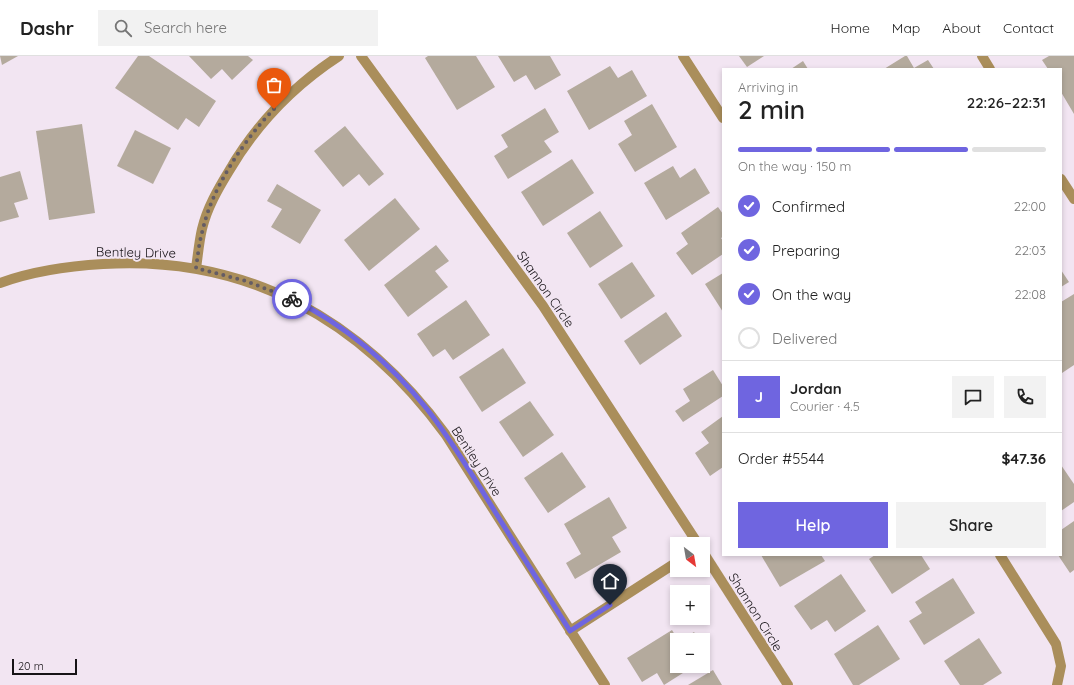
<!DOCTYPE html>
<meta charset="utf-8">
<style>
:root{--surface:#fff;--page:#f2f2f2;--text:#222;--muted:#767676;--line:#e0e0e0;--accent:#6f65e0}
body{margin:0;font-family:Quicksand,sans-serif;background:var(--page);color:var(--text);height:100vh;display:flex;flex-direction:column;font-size:15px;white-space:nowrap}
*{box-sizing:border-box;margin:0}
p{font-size:13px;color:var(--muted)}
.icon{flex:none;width:22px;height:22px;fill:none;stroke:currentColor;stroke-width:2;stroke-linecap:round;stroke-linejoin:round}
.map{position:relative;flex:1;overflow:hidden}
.panel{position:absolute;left:722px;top:12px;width:340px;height:488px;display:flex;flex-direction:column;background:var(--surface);border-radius:0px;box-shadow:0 2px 6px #0003}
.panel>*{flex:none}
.needle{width:26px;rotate:149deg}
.controls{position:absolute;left:670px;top:481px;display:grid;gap:8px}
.controls a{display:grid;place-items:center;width:40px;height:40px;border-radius:0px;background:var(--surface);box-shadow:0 2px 6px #0003;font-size:20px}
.scale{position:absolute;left:12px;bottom:10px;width:65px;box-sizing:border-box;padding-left:4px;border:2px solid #171317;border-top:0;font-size:11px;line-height:14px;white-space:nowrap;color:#171317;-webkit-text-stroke:3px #f2e5f2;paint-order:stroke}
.pin{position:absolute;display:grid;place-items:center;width:34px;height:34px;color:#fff;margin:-41px -17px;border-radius:50% 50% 50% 0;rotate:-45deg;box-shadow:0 0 4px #0007}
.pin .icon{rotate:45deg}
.courier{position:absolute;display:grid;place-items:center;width:40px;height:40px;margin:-20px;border:3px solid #6f65e0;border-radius:50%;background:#fff;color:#222;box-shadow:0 1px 5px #0007}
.summary em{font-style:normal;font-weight:600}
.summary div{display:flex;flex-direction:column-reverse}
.summary{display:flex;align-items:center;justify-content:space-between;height:68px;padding:0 16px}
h1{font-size:26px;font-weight:600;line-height:30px}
.bar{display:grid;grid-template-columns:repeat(4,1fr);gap:6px 4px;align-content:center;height:48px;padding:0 16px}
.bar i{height:5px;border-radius:3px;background:var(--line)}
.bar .current{background:var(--accent)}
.bar p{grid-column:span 4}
.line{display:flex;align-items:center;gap:10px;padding:0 16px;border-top:1px solid var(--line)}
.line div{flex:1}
.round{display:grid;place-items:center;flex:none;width:42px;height:42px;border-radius:0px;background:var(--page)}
ol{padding:0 16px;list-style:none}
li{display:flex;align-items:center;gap:12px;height:44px}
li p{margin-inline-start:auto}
li .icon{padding:4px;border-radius:50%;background:var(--accent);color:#fff;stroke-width:4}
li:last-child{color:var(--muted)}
li i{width:22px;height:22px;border:2px solid var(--line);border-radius:50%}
.button{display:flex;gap:8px;margin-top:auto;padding:8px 16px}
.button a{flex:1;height:46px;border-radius:0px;background:var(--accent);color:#fff;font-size:16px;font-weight:600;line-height:46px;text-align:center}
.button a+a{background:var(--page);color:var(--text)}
header{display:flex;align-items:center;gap:24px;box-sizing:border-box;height:56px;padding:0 20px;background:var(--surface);border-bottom:1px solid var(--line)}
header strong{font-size:19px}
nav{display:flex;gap:22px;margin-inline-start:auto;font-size:14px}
.search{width:280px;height:36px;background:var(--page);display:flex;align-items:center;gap:10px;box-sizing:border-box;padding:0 14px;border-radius:0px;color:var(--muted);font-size:15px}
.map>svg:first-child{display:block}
</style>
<header>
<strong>Dashr</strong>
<div class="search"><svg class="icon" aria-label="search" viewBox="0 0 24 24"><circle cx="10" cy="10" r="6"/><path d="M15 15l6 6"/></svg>Search here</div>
<nav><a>Home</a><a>Map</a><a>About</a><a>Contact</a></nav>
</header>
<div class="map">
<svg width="1074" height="629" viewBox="0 0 1074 629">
<rect width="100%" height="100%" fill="#f2e5f2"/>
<g fill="#b4aa9d">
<path d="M0 0H18L2 9Z"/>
<path d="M138 0H149L216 45 199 71 186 62 178 74 115 32Z"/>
<path d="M189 0H248L253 4 232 24 222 13 211 23Z"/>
<path d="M428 0H476L495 31 457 54 425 2Z"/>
<path d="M498 0H550L561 19 535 34 526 19 514 26Z"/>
<path d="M739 0H764L747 11Z"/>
<path d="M905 0H907L914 12 928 4 934 13H884Z"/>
<path d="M1049 0H1074V58L1061 36V13H1048L1042 4Z"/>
<path d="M803 5 808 13H791Z"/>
<path d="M610 10 618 22 632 14 647 40 589 74 567 35Z"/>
<path d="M652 48 677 91 635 116 618 88 632 79 624 65Z"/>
<path d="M545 52 559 76 544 85 552 96 508 123 494 100 508 91 501 79Z"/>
<path d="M82 68 95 157 49 164 36 75Z"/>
<path d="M345 70 384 118 369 130 359 118 343 131 314 95Z"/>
<path d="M135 74 171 92 153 128 117 110Z"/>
<path d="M572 103 594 137 543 170 521 136Z"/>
<path d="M673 110 680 122 695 112 710 137 666 164 644 127Z"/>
<path d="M20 115 28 143 14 147 19 161 0 166V121Z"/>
<path d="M277 128 321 154 300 188 271 171 282 153 267 145Z"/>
<path d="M395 142 420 173 369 215 344 184Z"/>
<path d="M718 151 723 158V181L721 182 723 185V198L692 219 676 197 688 188 681 177Z"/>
<path d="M600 155 623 190 590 212 567 177Z"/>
<path d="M436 189 449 205 435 215 448 231 408 261 384 229Z"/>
<path d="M632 206 655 240 621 263 598 228Z"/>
<path d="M1061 214 1069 226 1061 231Z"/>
<path d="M723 217V256L705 228Z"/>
<path d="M1074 238V309L1062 317 1061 246Z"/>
<path d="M466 244 490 279 453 304 445 293 433 301 417 278Z"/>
<path d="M666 256 682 280 640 309 624 285Z"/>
<path d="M503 292 526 327 482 356 459 321Z"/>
<path d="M713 314 723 330V340L683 366 675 355 690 345 683 333Z"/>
<path d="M530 345 554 379 523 401 499 366Z"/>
<path d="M723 360V411L710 420 695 397 709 387 701 376Z"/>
<path d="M562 396 586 431 548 457 524 422Z"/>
<path d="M1061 409 1074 428V446L1061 455Z"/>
<path d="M609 441 627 472 612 481 621 496 575 523 566 507 581 498 564 468Z"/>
<path d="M1074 465V514L1070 517 1058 499H1061V474Z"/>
<path d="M761 499H821L825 505 780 531Z"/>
<path d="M875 499H921L930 513 892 538 869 503Z"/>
<path d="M841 518 866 555 835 576 827 564 811 574 794 550Z"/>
<path d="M953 522 975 557 924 589 909 565 922 557 915 546Z"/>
<path d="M878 569 900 603 859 629H853L834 598Z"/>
<path d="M672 574 678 584 677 610H694L664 629 657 617 642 626 627 602Z"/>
<path d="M694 576 699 584H682Z"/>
<path d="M979 582 1002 617 983 629H960L944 605Z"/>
<path d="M703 591 709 601 703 604Z"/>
<path d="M713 614 722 629H688Z"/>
</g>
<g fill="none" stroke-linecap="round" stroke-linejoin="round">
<g stroke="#aa8e5b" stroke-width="10">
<path d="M361 0 543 250 698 488"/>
<path d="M683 0 723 62"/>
<path d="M982 0 990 13"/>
<path d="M1061 123 1074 143"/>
<path d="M196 212C198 199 199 186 202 173 207 152 218 133 229 115 257 67 293 30 339 0"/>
<path d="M0 227C33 215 68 210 103 208 248 199 362 264 446 379L605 629"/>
<path d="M703 496 788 629"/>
<path d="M1000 499 1056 588 1061 610 1057 629"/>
<path d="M570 575 677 506"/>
</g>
</g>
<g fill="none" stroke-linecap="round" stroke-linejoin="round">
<path stroke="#645c64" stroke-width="4" stroke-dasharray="0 7.2" d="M274 53C244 84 212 132 203 173 199 186 198 199 196 212L246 225 292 243"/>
<path stroke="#6f65e0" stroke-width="5" d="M292 243C344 268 392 309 427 353 452 385 473 420 494 454 519 495 545 535 570 575L610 549"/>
</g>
<g text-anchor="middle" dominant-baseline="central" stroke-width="4" stroke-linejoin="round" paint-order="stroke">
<g font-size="13" fill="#171317" stroke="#f2e5f2">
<text transform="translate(136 196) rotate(1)">Bentley Drive</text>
<text transform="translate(546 233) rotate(55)">Shannon Circle</text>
<text transform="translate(477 405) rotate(57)">Bentley Drive</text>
<text transform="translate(756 556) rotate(58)">Shannon Circle</text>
</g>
</g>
</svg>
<div class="controls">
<a><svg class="needle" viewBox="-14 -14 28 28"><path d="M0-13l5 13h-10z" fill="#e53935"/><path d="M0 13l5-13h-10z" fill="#767676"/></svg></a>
<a>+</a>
<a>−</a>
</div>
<div class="scale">20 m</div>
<div class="pin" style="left:274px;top:53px;background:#ea580c"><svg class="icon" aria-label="bag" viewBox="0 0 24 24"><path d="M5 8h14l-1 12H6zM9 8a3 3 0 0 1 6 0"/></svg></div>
<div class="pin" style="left:610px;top:549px;background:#1f2937"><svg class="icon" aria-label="home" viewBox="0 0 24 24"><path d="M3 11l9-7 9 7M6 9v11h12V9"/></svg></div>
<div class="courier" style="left:292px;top:243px"><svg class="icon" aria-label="bike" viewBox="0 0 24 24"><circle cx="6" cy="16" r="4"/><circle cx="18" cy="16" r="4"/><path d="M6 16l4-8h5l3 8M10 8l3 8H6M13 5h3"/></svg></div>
<section class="panel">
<div class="summary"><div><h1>2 min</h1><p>Arriving in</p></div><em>22:26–22:31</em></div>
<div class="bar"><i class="current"></i><i class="current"></i><i class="current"></i><i></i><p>On the way · 150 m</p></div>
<ol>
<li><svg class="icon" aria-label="check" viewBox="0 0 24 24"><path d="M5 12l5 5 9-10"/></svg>Confirmed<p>22:00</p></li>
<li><svg class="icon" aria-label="check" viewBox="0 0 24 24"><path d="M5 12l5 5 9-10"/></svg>Preparing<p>22:03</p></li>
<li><svg class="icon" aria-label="check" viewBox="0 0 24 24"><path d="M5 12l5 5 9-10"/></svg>On the way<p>22:08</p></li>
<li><i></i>Delivered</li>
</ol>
<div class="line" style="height:72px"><b class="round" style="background:var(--accent);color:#fff">J</b><div><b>Jordan</b><p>Courier · 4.5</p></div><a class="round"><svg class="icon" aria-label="chat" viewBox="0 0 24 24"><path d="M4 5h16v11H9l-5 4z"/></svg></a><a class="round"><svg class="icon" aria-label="phone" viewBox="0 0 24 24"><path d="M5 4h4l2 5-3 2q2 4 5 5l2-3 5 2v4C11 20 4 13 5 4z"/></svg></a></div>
<div class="line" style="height:52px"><div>Order #5544</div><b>$47.36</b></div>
<div class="button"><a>Help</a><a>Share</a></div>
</section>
</div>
